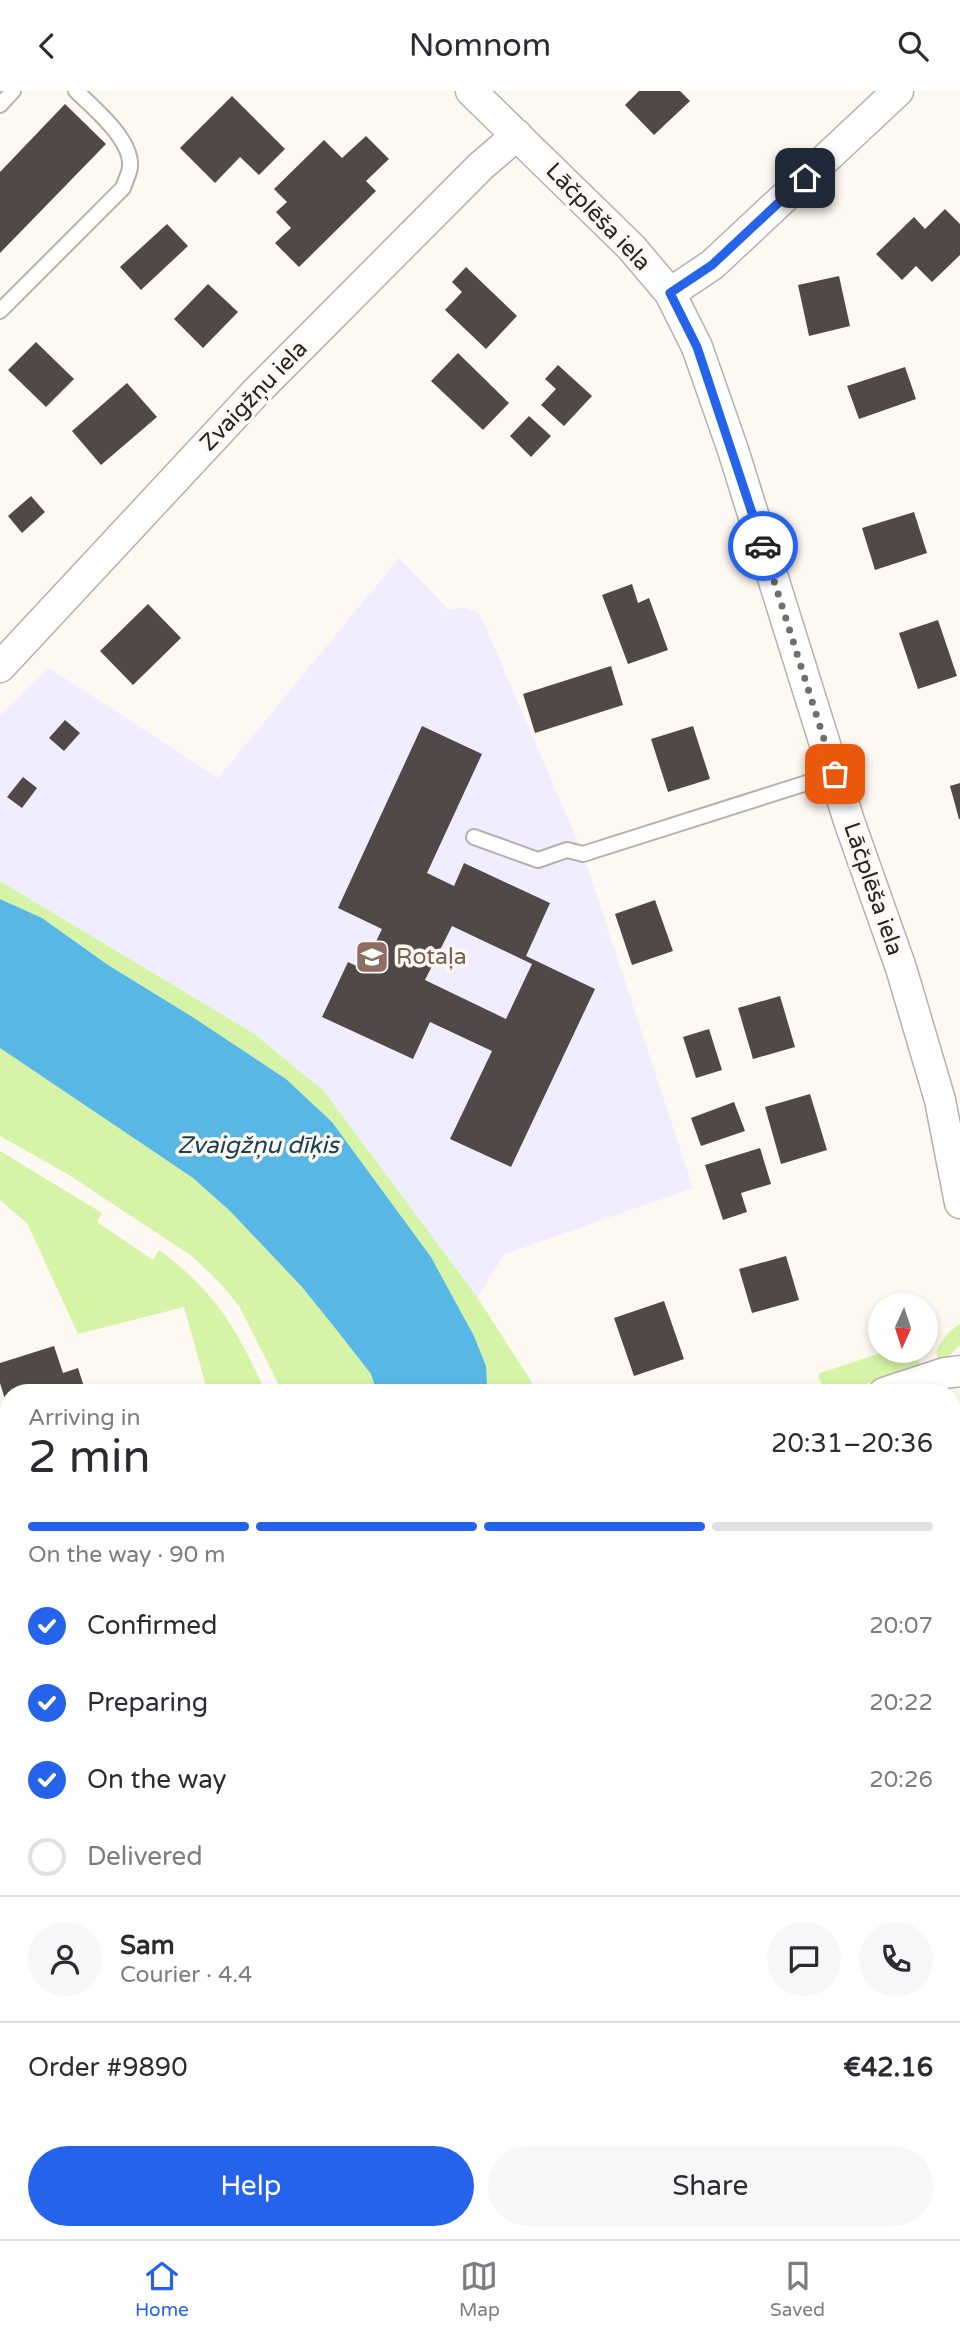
<!DOCTYPE html>
<meta charset="utf-8">
<style>
:root{--surface:#fff;--page:#f7f7f7;--text:#2b2b33;--muted:#7c7c81;--line:#e1e1e2;--accent:#2563eb}
body{margin:0;font-family:"Varela Round",sans-serif;background:var(--page);color:var(--text);height:100vh;display:flex;flex-direction:column;font-size:26px;white-space:nowrap}
*{box-sizing:border-box;margin:0}
p{font-size:23px;color:var(--muted)}
.icon{flex:none;width:38px;height:38px;fill:none;stroke:currentColor;stroke-width:2;stroke-linecap:round;stroke-linejoin:round}
.map{position:relative;flex:1;overflow:hidden}
.details{position:absolute;left:0px;top:1293px;width:961px;height:856px;display:flex;flex-direction:column;background:var(--surface);border-radius:28px 28px 0 0;box-shadow:0 4px 10px #0003}
.details>*{flex:none}
.needle{width:46px;rotate:183deg}
.controls{position:absolute;left:868px;top:1202px;display:grid;gap:14px}
.controls a{display:grid;place-items:center;width:70px;height:70px;border-radius:50%;background:var(--surface);box-shadow:0 4px 10px #0003;font-size:35px}
.pin{position:absolute;display:grid;place-items:center;width:60px;height:60px;color:#fff;margin:-30px;border-radius:14px;box-shadow:0 4px 10px #0006}
.courier{position:absolute;display:grid;place-items:center;width:70px;height:70px;margin:-35px;border:5px solid #2563eb;border-radius:50%;background:#fff;color:#222;box-shadow:0 2px 9px #0007}
.overview em{font-style:normal;font-weight:600}
.overview div{display:flex;flex-direction:column-reverse}
.overview{display:flex;align-items:center;justify-content:space-between;height:119px;padding:0 28px}
h1{font-size:46px;font-weight:600;line-height:52px}
.bar{display:grid;grid-template-columns:repeat(4,1fr);gap:10px 7px;align-content:center;height:84px;padding:0 28px}
.bar i{height:9px;border-radius:5px;background:var(--line)}
.bar .active{background:var(--accent)}
.bar p{grid-column:span 4}
.line{display:flex;align-items:center;gap:18px;padding:0 28px;border-top:2px solid var(--line)}
.line div{flex:1}
.round{display:grid;place-items:center;flex:none;width:74px;height:74px;border-radius:37px;background:var(--page)}
ol{padding:0 28px;list-style:none}
li{display:flex;align-items:center;gap:21px;height:77px}
li p{margin-inline-start:auto}
li .icon{padding:7px;border-radius:50%;background:var(--accent);color:#fff;stroke-width:4}
li:last-child{color:var(--muted)}
li i{width:38px;height:38px;border:4px solid var(--line);border-radius:50%}
.action{display:flex;gap:14px;margin-top:auto;padding:14px 28px}
.action a{flex:1;height:80px;border-radius:42px;background:var(--accent);color:#fff;font-size:28px;font-weight:600;line-height:80px;text-align:center}
.action a+a{background:var(--page);color:var(--text)}
header{display:flex;justify-content:space-between;align-items:center;height:91px;padding:0 28px;background:var(--surface);font-size:32px;font-weight:600}
.tabs{display:flex;justify-content:space-around;align-items:center;height:98px;border-top:2px solid var(--line);background:var(--surface);font-size:19px;color:var(--muted)}
.tabs a{display:grid;justify-items:center;gap:4px}
.tabs .active{color:var(--accent)}
.map>svg:first-child{display:block}
</style>
<header><svg class="icon" aria-label="back" viewBox="0 0 24 24"><path d="M15 5l-7 7 7 7"/></svg>Nomnom<svg class="icon" aria-label="search" viewBox="0 0 24 24"><circle cx="10" cy="10" r="6"/><path d="M15 15l6 6"/></svg></header>
<div class="map">
<svg width="960" height="2148" viewBox="0 0 960 2148">
<rect width="100%" height="100%" fill="#fef8f2"/>
<path fill="#efedff" d="M399 467 448 518 464 517 480 523 583 763 693 1097 505 1163 477 1206 324 1000 253 942 0 790V624L49 577 218 687Z"/>
<g fill="#d5f4a8">
<path d="M0 790 253 942 324 1000 477 1206 531 1290 534 1302H483L487 1292 486 1275 474 1245 431 1166 332 1031 286 988 191 925 108 874 42 827 0 808Z"/>
<path d="M0 957 193 1087 230 1120 302 1196 339 1242 371 1283 377 1302H283L239 1215 221 1193 193 1166 69 1084 0 1045Z"/>
<path d="M0 1060 102 1122 97 1131 153 1169 159 1159C217 1202 237 1238 266 1302H208L184 1216 78 1243 27 1132 0 1109Z"/>
<path d="M960 1233V1254L949 1265 939 1271 936 1261C942 1249 948 1240 960 1233Z"/>
<path d="M887 1260H915L921 1275 838 1302 826 1300 818 1286 820 1282Z"/>
<path d="M9 1534V1572L0 1570V1537Z"/>
<path d="M9 1669V1708L0 1711V1672Z"/>
<path d="M373 2140H921L933 2148H368Z"/>
</g>
<path fill="#58b7e4" d="M0 808 42 827 108 874 191 925 286 988 332 1031 431 1166 474 1245 486 1275 487 1292 483 1302H377L371 1283 339 1242 302 1196 230 1120 193 1087 0 957Z"/>
<g fill="#504948" fill-rule="evenodd">
<path d="M639 0H680L690 10 654 44 625 14Z"/>
<path d="M232 5 285 58 259 84 240 66 215 92 180 57Z"/>
<path d="M65 13 106 53 0 162V81Z"/>
<path d="M366 45 389 68 366 90 376 100 299 176 275 152 291 137 276 121 287 111 274 98 324 49 342 67Z"/>
<path d="M945 118 960 133V164L932 191 916 175 902 189 876 163 914 126 925 138Z"/>
<path d="M167 133 188 155 141 199 120 176Z"/>
<path d="M466 176 517 225 486 258 445 219 462 201 452 191Z"/>
<path d="M839 185 850 235 809 245 798 194Z"/>
<path d="M208 193 238 221 203 257 174 228Z"/>
<path d="M36 251 74 288 46 316 8 279Z"/>
<path d="M458 262 509 312 483 339 431 290Z"/>
<path d="M558 274 592 305 564 335 541 314 556 298 545 288Z"/>
<path d="M905 276 916 308 859 328 847 295Z"/>
<path d="M127 292 157 326 101 374 72 340Z"/>
<path d="M529 325 551 345 531 366 510 345Z"/>
<path d="M31 405 45 421 22 442 8 425Z"/>
<path d="M914 421 927 462 875 479 862 437Z"/>
<path d="M632 493 638 512 649 507 668 559 628 573 602 504Z"/>
<path d="M148 513 181 547 133 594 100 560Z"/>
<path d="M938 529 957 585 918 598 899 542Z"/>
<path d="M611 575 623 614 535 642 523 603Z"/>
<path d="M65 629 80 642 64 660 49 647Z"/>
<path d="M422 635 482 663 427 782 454 795 464 772 550 812 526 865 595 898 511 1076 450 1048 492 960 430 931 413 968 322 926 348 871 363 878 382 838 338 817ZM452 835 532 873 506 928 425 889Z"/>
<path d="M693 635 710 688 668 701 651 648Z"/>
<path d="M23 686 37 697 22 717 7 706Z"/>
<path d="M960 692V728H959L950 695Z"/>
<path d="M655 809 673 860 632 874 615 823Z"/>
<path d="M780 905 795 956 753 968 738 917Z"/>
<path d="M709 938 722 979 696 987 683 946Z"/>
<path d="M810 1003 827 1059 781 1073 765 1016Z"/>
<path d="M734 1011 745 1040 701 1055 691 1027Z"/>
<path d="M760 1057 771 1093 741 1102 747 1121 723 1129 705 1074Z"/>
<path d="M786 1165 799 1209 752 1222 739 1178Z"/>
<path d="M664 1210 684 1268 634 1285 614 1227Z"/>
<path d="M54 1255 63 1282 78 1277 86 1302H9L8 1318 0 1292V1272Z"/>
</g>
<g fill="none" stroke-linecap="round" stroke-linejoin="round">
<defs>
<g id="lane">
<path d="M0 14 13 0"/>
<path d="M0 220 123 97C125 90 130 82 130 75 132 49 94 17 76 0"/>
<path d="M474 746 538 769 567 759 583 763 835 683"/>
</g>
<g id="street">
<path d="M471 0 631 156 670 202 697 256 733 359 849 730 901 877 940 1009 960 1112"/>
<path d="M670 202 712 174 898 0"/>
<path d="M0 576 256 301 481 75 517 44"/>
<path d="M884 1302 945 1282 960 1280"/>
<path d="M952 1346 960 1342"/>
<path d="M0 1591 9 1588"/>
<path d="M0 1655 9 1652"/>
<path d="M178 2148 179 2140"/>
</g>
</defs>
<use href="#lane" stroke="#b7b1ab" stroke-width="18"/>
<use href="#street" stroke="#b7b1ab" stroke-width="33"/>
<use href="#lane" stroke="#fff" stroke-width="14"/>
<use href="#street" stroke="#fff" stroke-width="30"/>
</g>
<g fill="none" stroke-linecap="round" stroke-linejoin="round">
<path stroke="#726f6b" stroke-width="7" stroke-dasharray="0 12.6" d="M763 455 835 683"/>
<path stroke="#2563eb" stroke-width="9" d="M763 455 697 256 670 202 712 174 805 87"/>
</g>
<defs>
<symbol id="school-square" viewBox="-11 -11 22 22"><rect x="-9" y="-9" width="18" height="18" rx="4" fill="#8d6e63" stroke="#fef8f2"/><path d="M0-5L7-2L0 1L-7-2ZM-4 1L0 2.5L4 1V4Q0 6-4 4Z" fill="#fff"/></symbol>
</defs>
<g fill-rule="evenodd">
<use href="#school-square" x="353" y="847" width="38" height="38"/>
</g>
<g text-anchor="middle" dominant-baseline="central" stroke-width="7" stroke-linejoin="round" paint-order="stroke">
<g font-size="23" fill="#272523" stroke="#fef8f2">
<text transform="translate(598 126) rotate(46)">Lāčplēša iela</text>
<text transform="translate(254 305) rotate(-46)">Zvaigžņu iela</text>
<text transform="translate(873 798) rotate(71)">Lāčplēša iela</text>
</g>
<g font-size="23" fill="#785e54" stroke="#fef8f2" text-anchor="start">
<text x="396" y="866">Rotaļa</text>
</g>
<g font-size="24" font-style="italic" fill="#153f52" stroke="#fef8f2">
<text x="258" y="1054">Zvaigžņu dīķis</text>
</g>
</g>
</svg>
<div class="controls">
<a><svg class="needle" viewBox="-14 -14 28 28"><path d="M0-13l5 13h-10z" fill="#e53935"/><path d="M0 13l5-13h-10z" fill="#7c7c81"/></svg></a>
</div>
<div class="pin" style="left:835px;top:683px;background:#ea580c"><svg class="icon" aria-label="bag" viewBox="0 0 24 24"><path d="M5 8h14l-1 12H6zM9 8a3 3 0 0 1 6 0"/></svg></div>
<div class="pin" style="left:805px;top:87px;background:#1f2937"><svg class="icon" aria-label="home" viewBox="0 0 24 24"><path d="M3 11l9-7 9 7M6 9v11h12V9"/></svg></div>
<div class="courier" style="left:763px;top:455px"><svg class="icon" aria-label="car" viewBox="0 0 24 24"><path d="M5 17H2v-5l4-1 3-4h7l3 4 3 1v5h-3M9 17h6M6 11h13"/><circle cx="7" cy="17" r="2"/><circle cx="17" cy="17" r="2"/></svg></div>
<section class="details">
<div class="overview"><div><h1>2 min</h1><p>Arriving in</p></div><em>20:31–20:36</em></div>
<div class="bar"><i class="active"></i><i class="active"></i><i class="active"></i><i></i><p>On the way · 90 m</p></div>
<ol>
<li><svg class="icon" aria-label="check" viewBox="0 0 24 24"><path d="M5 12l5 5 9-10"/></svg>Confirmed<p>20:07</p></li>
<li><svg class="icon" aria-label="check" viewBox="0 0 24 24"><path d="M5 12l5 5 9-10"/></svg>Preparing<p>20:22</p></li>
<li><svg class="icon" aria-label="check" viewBox="0 0 24 24"><path d="M5 12l5 5 9-10"/></svg>On the way<p>20:26</p></li>
<li><i></i>Delivered</li>
</ol>
<div class="line" style="height:126px"><a class="round"><svg class="icon" aria-label="person" viewBox="0 0 24 24"><circle cx="12" cy="8" r="4"/><path d="M4 21q1-7 8-7t8 7"/></svg></a><div><b>Sam</b><p>Courier · 4.4</p></div><a class="round"><svg class="icon" aria-label="chat" viewBox="0 0 24 24"><path d="M4 5h16v11H9l-5 4z"/></svg></a><a class="round"><svg class="icon" aria-label="phone" viewBox="0 0 24 24"><path d="M5 4h4l2 5-3 2q2 4 5 5l2-3 5 2v4C11 20 4 13 5 4z"/></svg></a></div>
<div class="line" style="height:91px"><div>Order #9890</div><b>€42.16</b></div>
<div class="action"><a>Help</a><a>Share</a></div>
</section>
</div>
<nav class="tabs">
<a class="active"><svg class="icon" aria-label="home" viewBox="0 0 24 24"><path d="M3 11l9-7 9 7M6 9v11h12V9"/></svg>Home</a>
<a><svg class="icon" aria-label="map" viewBox="0 0 24 24"><path d="M3 6l6-2 6 2 6-2v14l-6 2-6-2-6 2zM9 4v14M15 6v14"/></svg>Map</a>
<a><svg class="icon" aria-label="saved" viewBox="0 0 24 24"><path d="M7 4h10v16l-5-4-5 4z"/></svg>Saved</a>
</nav>
